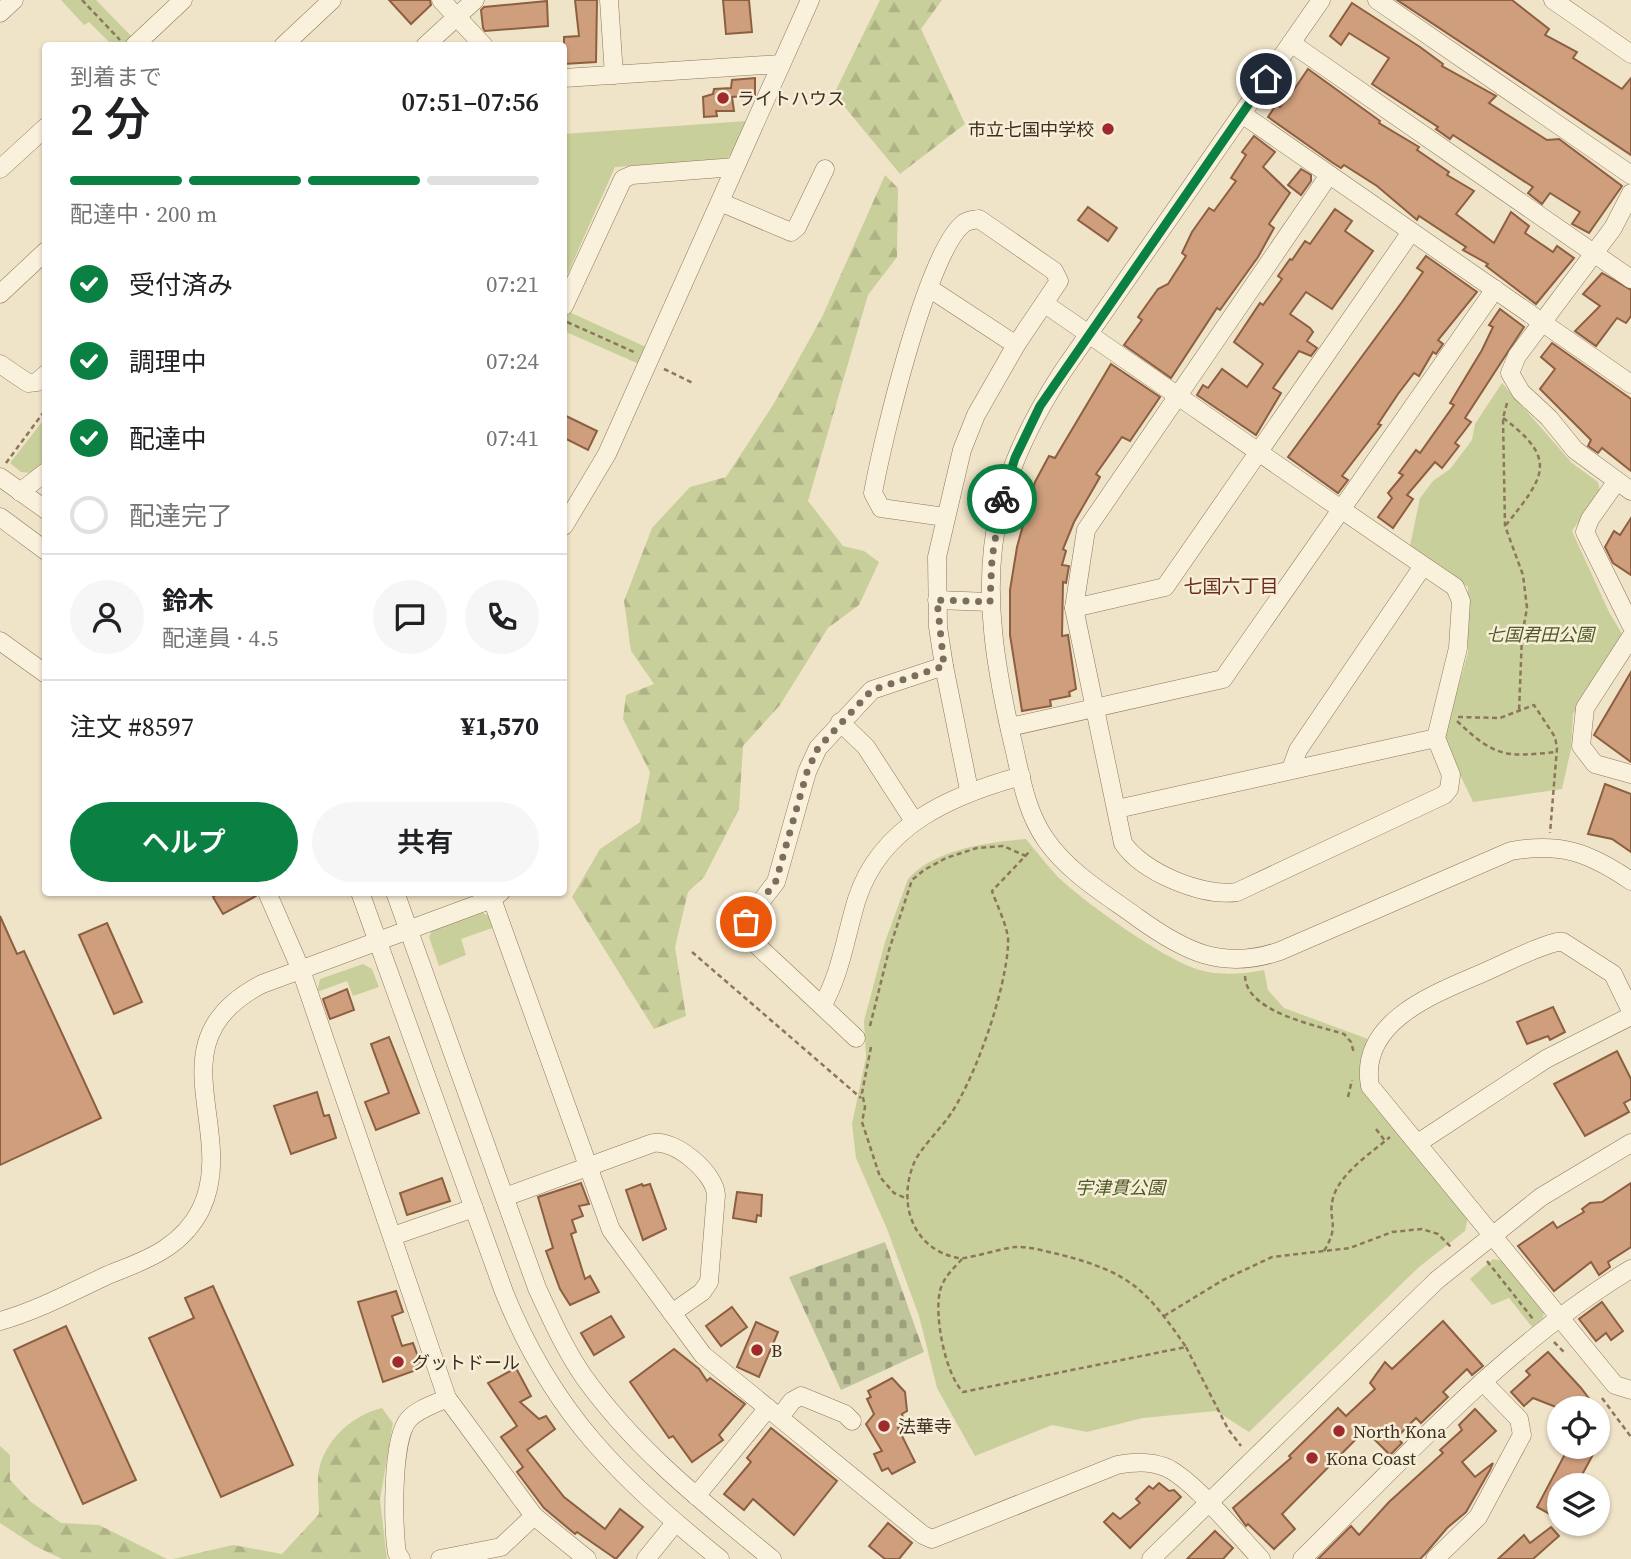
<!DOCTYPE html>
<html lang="ja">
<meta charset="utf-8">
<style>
:root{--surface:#fff;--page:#f6f6f6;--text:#202124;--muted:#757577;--line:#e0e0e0;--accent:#0b8043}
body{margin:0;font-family:"Source Serif 4","Noto Sans JP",serif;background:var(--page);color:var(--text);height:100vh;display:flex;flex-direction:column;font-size:26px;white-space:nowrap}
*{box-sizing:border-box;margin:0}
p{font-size:23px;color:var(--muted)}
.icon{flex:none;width:38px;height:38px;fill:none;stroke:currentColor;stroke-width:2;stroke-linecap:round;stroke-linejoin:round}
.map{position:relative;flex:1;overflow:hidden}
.panel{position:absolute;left:42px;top:42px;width:525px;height:854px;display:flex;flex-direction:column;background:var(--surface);border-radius:7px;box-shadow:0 2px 5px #0004}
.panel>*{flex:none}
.fabs{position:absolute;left:1547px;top:1396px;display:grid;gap:14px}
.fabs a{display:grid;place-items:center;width:63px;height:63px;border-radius:50%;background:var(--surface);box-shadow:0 2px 5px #0004;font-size:35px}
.pin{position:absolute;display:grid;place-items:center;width:60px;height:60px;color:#fff;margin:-30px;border:4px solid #fff;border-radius:50%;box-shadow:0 2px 7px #0007}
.courier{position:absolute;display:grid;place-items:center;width:70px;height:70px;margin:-35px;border:5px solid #0b8043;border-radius:50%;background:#fff;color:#222;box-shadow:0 2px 9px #0007}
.summary em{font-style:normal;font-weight:600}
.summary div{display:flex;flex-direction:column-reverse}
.summary{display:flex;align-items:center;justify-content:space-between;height:119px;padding:0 28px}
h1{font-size:46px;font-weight:600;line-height:52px}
.bar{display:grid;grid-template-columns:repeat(4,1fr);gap:10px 7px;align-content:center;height:84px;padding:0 28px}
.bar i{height:9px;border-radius:5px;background:var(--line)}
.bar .current{background:var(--accent)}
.bar p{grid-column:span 4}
.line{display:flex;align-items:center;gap:18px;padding:0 28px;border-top:2px solid var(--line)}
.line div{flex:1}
.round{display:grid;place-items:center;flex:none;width:74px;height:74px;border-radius:37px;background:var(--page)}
ol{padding:0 28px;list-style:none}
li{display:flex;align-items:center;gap:21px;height:77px}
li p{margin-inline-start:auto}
li .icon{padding:7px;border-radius:50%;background:var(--accent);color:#fff;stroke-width:4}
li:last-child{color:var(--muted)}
li i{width:38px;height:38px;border:4px solid var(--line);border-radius:50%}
.primary-button{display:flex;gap:14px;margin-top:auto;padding:14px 28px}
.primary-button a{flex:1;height:80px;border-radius:42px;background:var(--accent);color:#fff;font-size:28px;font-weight:600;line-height:80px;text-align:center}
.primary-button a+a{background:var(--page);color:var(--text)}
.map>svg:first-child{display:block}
</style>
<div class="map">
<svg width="1631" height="1559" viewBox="0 0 1631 1559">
<defs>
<pattern id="forest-firs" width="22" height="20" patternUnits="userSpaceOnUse" patternTransform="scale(1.75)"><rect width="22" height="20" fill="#c9cf9b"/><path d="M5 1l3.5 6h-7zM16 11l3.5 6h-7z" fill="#aeb285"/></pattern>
<pattern id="cemetery-stones" width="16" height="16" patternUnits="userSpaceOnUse" patternTransform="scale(1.75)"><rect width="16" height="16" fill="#bfc49a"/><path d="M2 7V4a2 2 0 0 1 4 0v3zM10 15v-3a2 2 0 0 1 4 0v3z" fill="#9ca07d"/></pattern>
</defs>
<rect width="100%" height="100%" fill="#f0e4c8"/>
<g fill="url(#forest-firs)">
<path d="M880 0H942L921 29 965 124 900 174 834 94Z"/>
<path d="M885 175 898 188 897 257 868 295 808 501 843 546 864 551 879 562 859 605 828 628 780 705 743 746 739 809 704 877 688 892 675 947 686 1016 654 1029 572 897 600 849 640 822 650 772 623 719 626 695 654 684 631 651 624 601 652 528 690 487 726 477 773 405 822 317Z"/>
<path d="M382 1408 393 1423 380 1500 387 1559H173L233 1545 282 1554 319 1514C319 1499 316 1479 320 1465 329 1436 354 1415 382 1408Z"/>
<path d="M0 1446 10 1455V1480L31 1502 61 1523 99 1525 167 1559H62L35 1546 0 1523Z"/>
</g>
<path fill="url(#cemetery-stones)" d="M885 1242 924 1352 841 1390 789 1277Z"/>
<g fill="#c9cf9b">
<path d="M61 0H96L133 38 125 45H112L89 22 84 25Z"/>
<path d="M746 121 733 153 725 160 615 167 564 282V134Z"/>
<path d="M567 311 646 347 639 364 564 331Z"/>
<path d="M1502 383 1572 463 1598 482 1600 491 1572 531 1609 612 1625 639 1573 714 1571 749 1562 789 1473 802 1443 739 1468 653V587L1410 546 1420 498 1433 481 1450 469 1472 440 1475 424Z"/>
<path d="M45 418V462L31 473 21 472 10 463Z"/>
<path d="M1026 839C1036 851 1046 864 1057 876 1084 902 1166 961 1200 970 1221 976 1244 974 1264 970L1268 990 1284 1008 1368 1039 1360 1083 1468 1217 1465 1231 1419 1267 1249 1432 1216 1411 1143 1418 1087 1432 1052 1425 975 1456 937 1388 919 1316 887 1229 856 1158 852 1124 866 1057 864 1021 885 942 908 879C935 849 988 842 1026 839Z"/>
<path d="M481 912 491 917 495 927 461 939 466 955 439 966 429 937 432 930Z"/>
<path d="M363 964 372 969 379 987 353 996 347 981 317 992 320 979Z"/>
<path d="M1493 1259 1504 1261 1544 1310 1543 1318 1532 1327 1509 1298 1492 1305 1470 1279Z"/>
</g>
<g fill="#cf9f7d" stroke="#8d5f41" stroke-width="2">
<path d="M389 0H430L431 5 411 24Z"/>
<path d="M575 0H597L596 62 564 64V37L579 36Z"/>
<path d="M723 0H749L752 32 726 34Z"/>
<path d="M1397 0H1512L1549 29 1545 35 1577 52 1573 58 1622 89 1631 78V155Z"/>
<path d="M547 1 548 26 485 31 483 28 481 10 484 7Z"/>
<path d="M1352 3 1420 47 1443 64 1442 66 1496 96 1489 103 1547 140 1559 139 1622 186 1589 233 1572 224 1580 212 1550 193 1542 204 1528 193 1533 187 1453 135 1450 139 1436 129 1438 127 1372 84 1389 58 1349 33 1341 45 1330 36Z"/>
<path d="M1308 69 1380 121 1379 123 1419 147 1417 150 1449 172 1447 175 1474 191 1456 214 1494 243 1511 212 1529 226 1525 233 1553 252 1557 246 1574 258 1536 304 1486 266 1488 264 1463 250 1466 247 1419 216 1417 220 1377 186 1344 165 1341 168 1333 163 1268 117 1276 105 1280 107 1289 97Z"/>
<path d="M755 78V95L732 97 734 111H716L717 116 704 117 703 97 713 94 714 89 731 88 732 80Z"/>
<path d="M1254 136 1275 152 1263 167 1290 193 1269 224 1274 228 1258 257 1220 310 1217 308 1171 378 1124 345 1142 320 1138 317 1158 289 1168 284 1186 256 1182 253 1192 232 1209 208 1214 211 1236 181 1231 178 1246 155 1242 152Z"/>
<path d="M1301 169 1311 175V181L1301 195 1288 185Z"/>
<path d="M1088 207 1117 228 1108 241 1078 220Z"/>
<path d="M1335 209 1352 221 1345 231 1373 251 1332 309 1306 292 1290 314 1310 328 1313 332 1307 341 1317 348 1311 356 1299 351 1273 388 1281 393 1256 435 1197 395 1203 385 1208 388 1222 369 1247 387 1263 364 1234 342 1260 303 1263 305 1282 279 1278 276 1290 259 1292 260 1305 241 1310 244Z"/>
<path d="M1426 256 1477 292 1438 340 1443 344 1436 354 1433 352 1419 376 1414 373 1398 394 1378 424 1381 425 1342 476 1348 480 1338 493 1288 457 1402 302 1423 272 1417 268Z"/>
<path d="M1602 273 1631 290V316L1626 323 1617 318 1596 346 1575 331 1600 306 1583 294Z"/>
<path d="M1500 309 1524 327 1465 418 1471 422 1455 443 1459 446 1442 468 1435 462 1407 495 1413 499 1393 528 1378 517 1392 498 1388 493 1403 475 1399 473 1416 450 1420 453 1454 405 1450 403 1482 350 1493 327 1489 325Z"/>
<path d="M1552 343 1631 399V471L1602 448 1598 453 1588 446 1591 440 1540 389 1555 369 1541 357Z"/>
<path d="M1111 364 1160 397 1130 441 1122 437 1096 474 1100 477 1074 522 1063 549 1066 551 1062 565 1069 566 1066 583 1063 582 1062 636 1068 635 1076 689 1069 692 1070 696 1050 700 1051 706 1022 711 1010 635V590L1017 547 1035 482 1049 456 1055 458Z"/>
<path d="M564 415 597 431 588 450 564 438Z"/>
<path d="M1631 518V575L1613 563 1605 547 1614 531 1620 535Z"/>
<path d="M1631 672V762L1594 735Z"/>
<path d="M1605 784 1631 794V852L1612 839 1588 834Z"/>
<path d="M220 892H256V896L223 914 213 897Z"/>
<path d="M0 916 17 954 24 951 101 1118 0 1165Z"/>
<path d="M107 923 142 1002 114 1014 79 935Z"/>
<path d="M347 989 354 1010 330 1019 323 999Z"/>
<path d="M1553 1007 1565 1032 1550 1040 1548 1036 1527 1044 1517 1022Z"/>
<path d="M389 1037 419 1113 376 1130 365 1102 389 1093 371 1044Z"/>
<path d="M1617 1051 1631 1079V1099L1624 1103 1629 1112 1585 1136 1554 1084Z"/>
<path d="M317 1092 324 1116 329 1115 336 1138 291 1154 274 1106Z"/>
<path d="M442 1178 450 1201 407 1215 400 1193Z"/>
<path d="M581 1183 589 1204 579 1206 583 1216 572 1220 576 1232 571 1234 585 1279 590 1276 599 1292 570 1305 560 1289 546 1251 553 1248 538 1197Z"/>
<path d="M1631 1183V1247L1608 1262 1610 1267 1599 1275 1591 1262 1554 1291 1518 1246 1553 1222 1557 1228 1584 1212 1582 1209 1590 1203 1602 1202Z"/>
<path d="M642 1184 643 1186 650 1184 666 1229 643 1240 626 1190Z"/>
<path d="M737 1192 762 1195 761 1216 757 1215 756 1222 733 1218Z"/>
<path d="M213 1286 293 1465 221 1497 149 1338 194 1318 185 1298Z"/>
<path d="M396 1291 403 1312 392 1316 402 1346 413 1343 422 1368 383 1382 358 1302Z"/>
<path d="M1602 1302 1623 1331 1611 1340 1606 1333 1596 1341 1579 1319Z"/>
<path d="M732 1307 747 1327 721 1346 706 1326Z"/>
<path d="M611 1316 624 1337 594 1355 581 1333Z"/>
<path d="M1443 1321 1483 1366 1472 1375 1467 1369 1443 1392 1448 1397 1421 1423 1416 1418 1397 1437 1402 1443 1390 1455 1365 1430 1282 1514 1295 1529 1274 1549 1248 1524 1246 1526 1233 1508 1291 1458 1289 1456 1338 1408 1346 1416 1375 1389 1370 1383 1385 1362 1392 1369Z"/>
<path d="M756 1322 778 1332 759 1377 737 1367Z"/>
<path d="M66 1326 136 1480 83 1504 14 1350Z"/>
<path d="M674 1349 699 1369 707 1381 710 1378 745 1404 719 1435 723 1440 692 1462 673 1436 669 1438 630 1382Z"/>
<path d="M1548 1352 1581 1388 1597 1409H1561L1533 1398 1524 1406 1511 1392 1530 1375 1526 1371Z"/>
<path d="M516 1368 531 1396 520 1402 539 1419 546 1416 555 1429 527 1450 564 1497 605 1529 620 1509 643 1527 616 1559 577 1532 575 1534 544 1508 517 1472 523 1467 501 1437 517 1426 488 1383Z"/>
<path d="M892 1378 905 1392 907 1411 902 1414 905 1424 898 1428 915 1462 892 1474 888 1468 882 1471 874 1454 882 1451 866 1424 874 1414 867 1399 871 1397 868 1391Z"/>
<path d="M1475 1409 1496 1431 1462 1462 1475 1477 1493 1463 1490 1470 1466 1512 1447 1528 1425 1554 1420 1559H1318L1351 1526 1359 1535 1389 1502 1443 1453 1440 1450 1462 1430 1459 1425Z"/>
<path d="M771 1428 837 1481 794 1535 753 1499 744 1510 724 1494 751 1462 747 1458Z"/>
<path d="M1560 1447H1597L1576 1486H1559V1519L1537 1507 1565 1454 1569 1456Z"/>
<path d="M1159 1483 1169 1491 1174 1490 1181 1497 1130 1548 1104 1522 1113 1513 1120 1519 1140 1503 1136 1499 1149 1486 1153 1489Z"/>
<path d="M888 1523 912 1543 899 1559H885L869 1546Z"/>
<path d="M1551 1527 1559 1536 1533 1559H1498L1524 1535 1530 1543Z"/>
<path d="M1215 1531 1233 1548 1223 1559H1187Z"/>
</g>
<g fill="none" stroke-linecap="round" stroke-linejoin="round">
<defs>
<g id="minor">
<path d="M441 0 484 46"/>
<path d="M609 0 614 75"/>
<path d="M1321 0 1063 371C979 500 978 589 1011 735 1020 770 1024 809 1046 840 1069 873 1105 894 1138 918 1184 951 1222 971 1280 951L1511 851C1561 842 1590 853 1631 881"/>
<path d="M1377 0 1631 175"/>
<path d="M1553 0 1631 54"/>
<path d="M0 13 14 0"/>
<path d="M1291 43 1631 279"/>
<path d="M134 46 183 0"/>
<path d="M283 46 332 0"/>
<path d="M425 46 475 0"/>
<path d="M564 78 781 64"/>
<path d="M1242 114 1631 384"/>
<path d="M0 169 46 127"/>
<path d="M1631 193 1613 228 1517 356 1510 373 1521 392 1549 418 1575 450 1631 491"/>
<path d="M720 202 791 232 797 227 825 169"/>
<path d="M929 288 1016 345"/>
<path d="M0 294 46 251"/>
<path d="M1045 304C1182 398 1317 494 1455 587L1461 601 1458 648 1436 738 1451 775 1449 789 1444 795 1237 892C1202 897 1142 872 1123 843L1074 608 1086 530 1329 175"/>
<path d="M564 306 623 179 632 175 735 167"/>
<path d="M0 364 28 383 37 382 46 374"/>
<path d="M0 477 46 510"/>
<path d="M1617 481 1590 519 1585 532 1631 625"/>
<path d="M20 492 46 472"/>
<path d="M0 517 46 551"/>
<path d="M945 517 881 508 873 493C882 443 927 251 964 223 969 220 973 220 979 219L1054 271 1059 281 1016 345 976 415 962 450 937 557 938 627 944 666 969 790"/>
<path d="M564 526 607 454 810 0"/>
<path d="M937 600 990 602"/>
<path d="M1074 608 1165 587 1411 232"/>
<path d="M1631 637 1585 708 1581 746 1595 764 1631 774"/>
<path d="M0 641 46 674"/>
<path d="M944 666 872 690 818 748 807 772 776 882 745 922 746 935 822 1006C841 974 846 934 857 899 881 825 952 795 1021 776"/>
<path d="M840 722 866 747 914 821"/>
<path d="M1010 727 1223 679 1495 289"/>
<path d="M1291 769 1298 750 1423 566"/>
<path d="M1117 809 1436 738"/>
<path d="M267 892 301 970 447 1398 534 1516 587 1559"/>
<path d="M360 892 504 1292C553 1414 620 1478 720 1559"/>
<path d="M395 892 537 1288C551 1318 565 1350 584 1377 636 1450 704 1503 772 1559"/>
<path d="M492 899 611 1230 703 1355 923 1535 932 1539 1117 1465C1134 1462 1149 1461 1165 1467 1192 1478 1239 1536 1261 1559"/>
<path d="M822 1006 856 1038"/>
<path d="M1631 1011 1613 974 1563 942H1557C1533 948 1510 961 1487 971 1440 992 1358 1019 1370 1086L1615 1385 1631 1390"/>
<path d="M1418 1143 1546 1059 1631 1016"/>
<path d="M505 1197 653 1143C675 1139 715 1173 716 1195L709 1282 702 1292 672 1313"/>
<path d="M393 1236 474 1208"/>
<path d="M0 1321C37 1311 73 1291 108 1275 127 1267 149 1260 166 1248 181 1238 193 1225 201 1209 239 1130 151 1041 262 984L492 899 501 892"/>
<path d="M780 1417 792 1401 801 1396 845 1414 852 1421"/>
<path d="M696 1496 768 1408"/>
<path d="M401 1559 397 1553C393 1527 391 1438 409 1419 418 1409 435 1404 447 1398"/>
<path d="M440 1559 501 1547 534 1516"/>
<path d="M646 1559 675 1523"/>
<path d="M1151 1559 1437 1280 1541 1197 1631 1143"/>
<path d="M1302 1559C1406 1457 1505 1345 1631 1269"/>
<path d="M1435 1559 1478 1517 1522 1435 1519 1419 1483 1382"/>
</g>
</defs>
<use href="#minor" stroke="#8d765c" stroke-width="19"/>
<g stroke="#8d765c" stroke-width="2.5" stroke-dasharray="5 3.5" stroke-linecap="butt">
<path d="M82 0 120 40"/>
<path d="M567 322 634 352"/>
<path d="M664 369 693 383"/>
<path d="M1507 403 1503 418 1505 526 1523 575 1527 608 1522 636 1519 712"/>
<path d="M1503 418C1560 460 1543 478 1506 525"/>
<path d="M6 463 46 409"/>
<path d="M1458 717 1500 718 1534 705 1555 737 1557 748 1550 833"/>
<path d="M1457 721C1496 758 1505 757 1557 752"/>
<path d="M692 952 861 1098"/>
<path d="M1245 976C1246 1012 1315 1025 1344 1034L1351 1042 1354 1053"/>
<path d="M870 1026 889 950 912 880 924 870 946 858 977 848 1003 846 1026 856"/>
<path d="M871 1047 862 1093 865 1107 862 1122 880 1177 894 1193 908 1199"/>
<path d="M1348 1097 1352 1080"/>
<path d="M1376 1129 1385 1141"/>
<path d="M1324 1251C1341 1223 1327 1221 1333 1198 1340 1173 1371 1153 1390 1137"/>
<path d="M962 1259C953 1269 943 1278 940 1291 934 1315 945 1374 963 1392L1186 1347C1146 1289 1130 1273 1062 1255 1047 1252 1030 1246 1015 1247 1002 1248 966 1260 958 1258 913 1249 897 1204 914 1163 919 1150 943 1126 952 1112 977 1073 1005 992 1008 946 1010 930 997 906 992 891L1031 850"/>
<path d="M1487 1261 1533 1319"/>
<path d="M1164 1316 1223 1280 1272 1257 1350 1248 1392 1232 1422 1229 1438 1234 1451 1247"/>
<path d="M1554 1342 1564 1352"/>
<path d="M1186 1347 1228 1429 1241 1446"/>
<path d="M1602 1398 1631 1437"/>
</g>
<use href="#minor" stroke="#faf1dc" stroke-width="18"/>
</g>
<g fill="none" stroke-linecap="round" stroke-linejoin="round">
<path stroke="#7c6e5b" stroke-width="7" stroke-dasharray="0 12.6" d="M746 922 776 881 807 772 818 748 872 690 944 666 937 600 990 602 992 558 1002 499"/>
<path stroke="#0b8043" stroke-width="9" d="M1002 499 1015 458 1040 406 1266 79"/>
</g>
<g fill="#9e2a2b" stroke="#f7eed8" stroke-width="2.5">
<circle cx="723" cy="98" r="7"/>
<circle cx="1108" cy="129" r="7"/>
<circle cx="757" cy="1350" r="7"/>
<circle cx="398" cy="1362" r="7"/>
<circle cx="884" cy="1426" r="7"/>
<circle cx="1339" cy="1431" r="7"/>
<circle cx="1312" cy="1458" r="7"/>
</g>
<g text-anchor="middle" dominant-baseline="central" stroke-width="5" stroke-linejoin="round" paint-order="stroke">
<g font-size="18" fill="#3d2e20" stroke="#f7eed8" text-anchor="start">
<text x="737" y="98">ライトハウス</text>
<text x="1094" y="129" text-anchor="end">市立七国中学校</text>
<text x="771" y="1350">B</text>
<text x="412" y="1362">グットドール</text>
<text x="898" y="1426">法華寺</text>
<text x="1353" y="1431">North Kona</text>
<text x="1326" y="1458">Kona Coast</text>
</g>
<g font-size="18" font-style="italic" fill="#4d5a26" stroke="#f7eed8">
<text x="1540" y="634">七国君田公園</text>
<text x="1120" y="1187">宇津貫公園</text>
</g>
<g font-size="19" fill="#6b2e1e" stroke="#f7eed8">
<text x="1231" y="586">七国六丁目</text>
</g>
</g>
</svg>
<div class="fabs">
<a><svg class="icon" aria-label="locate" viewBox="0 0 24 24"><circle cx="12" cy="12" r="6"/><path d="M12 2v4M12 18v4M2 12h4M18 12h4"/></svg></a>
<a><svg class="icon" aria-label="layers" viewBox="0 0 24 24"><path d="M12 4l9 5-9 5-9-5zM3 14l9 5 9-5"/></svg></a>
</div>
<div class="pin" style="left:746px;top:922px;background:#ea580c"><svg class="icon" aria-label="bag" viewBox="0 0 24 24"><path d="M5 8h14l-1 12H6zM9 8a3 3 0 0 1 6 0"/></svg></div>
<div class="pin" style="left:1266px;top:79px;background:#1f2937"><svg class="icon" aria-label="home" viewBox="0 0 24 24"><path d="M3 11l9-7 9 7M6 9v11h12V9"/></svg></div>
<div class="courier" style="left:1002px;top:499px"><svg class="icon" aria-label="bike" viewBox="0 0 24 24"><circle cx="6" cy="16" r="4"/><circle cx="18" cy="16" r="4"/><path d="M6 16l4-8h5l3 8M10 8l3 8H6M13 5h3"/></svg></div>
<section class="panel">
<div class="summary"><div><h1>2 分</h1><p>到着まで</p></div><em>07:51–07:56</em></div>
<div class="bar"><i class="current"></i><i class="current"></i><i class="current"></i><i></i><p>配達中 · 200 m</p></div>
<ol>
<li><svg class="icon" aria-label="check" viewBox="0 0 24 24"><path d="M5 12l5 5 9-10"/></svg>受付済み<p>07:21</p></li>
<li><svg class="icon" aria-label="check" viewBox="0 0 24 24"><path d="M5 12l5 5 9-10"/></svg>調理中<p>07:24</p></li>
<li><svg class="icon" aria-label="check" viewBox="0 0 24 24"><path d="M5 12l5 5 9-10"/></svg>配達中<p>07:41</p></li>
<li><i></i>配達完了</li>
</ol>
<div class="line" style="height:126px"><a class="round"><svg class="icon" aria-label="person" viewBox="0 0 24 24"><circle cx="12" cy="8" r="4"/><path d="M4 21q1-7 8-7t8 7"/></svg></a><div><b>鈴木</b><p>配達員 · 4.5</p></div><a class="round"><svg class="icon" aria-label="chat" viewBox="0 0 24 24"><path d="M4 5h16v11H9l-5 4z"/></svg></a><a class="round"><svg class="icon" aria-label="phone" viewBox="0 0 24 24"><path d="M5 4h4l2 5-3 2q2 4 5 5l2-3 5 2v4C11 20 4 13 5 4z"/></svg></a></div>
<div class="line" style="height:91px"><div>注文 #8597</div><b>¥1,570</b></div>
<div class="primary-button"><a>ヘルプ</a><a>共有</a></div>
</section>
</div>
